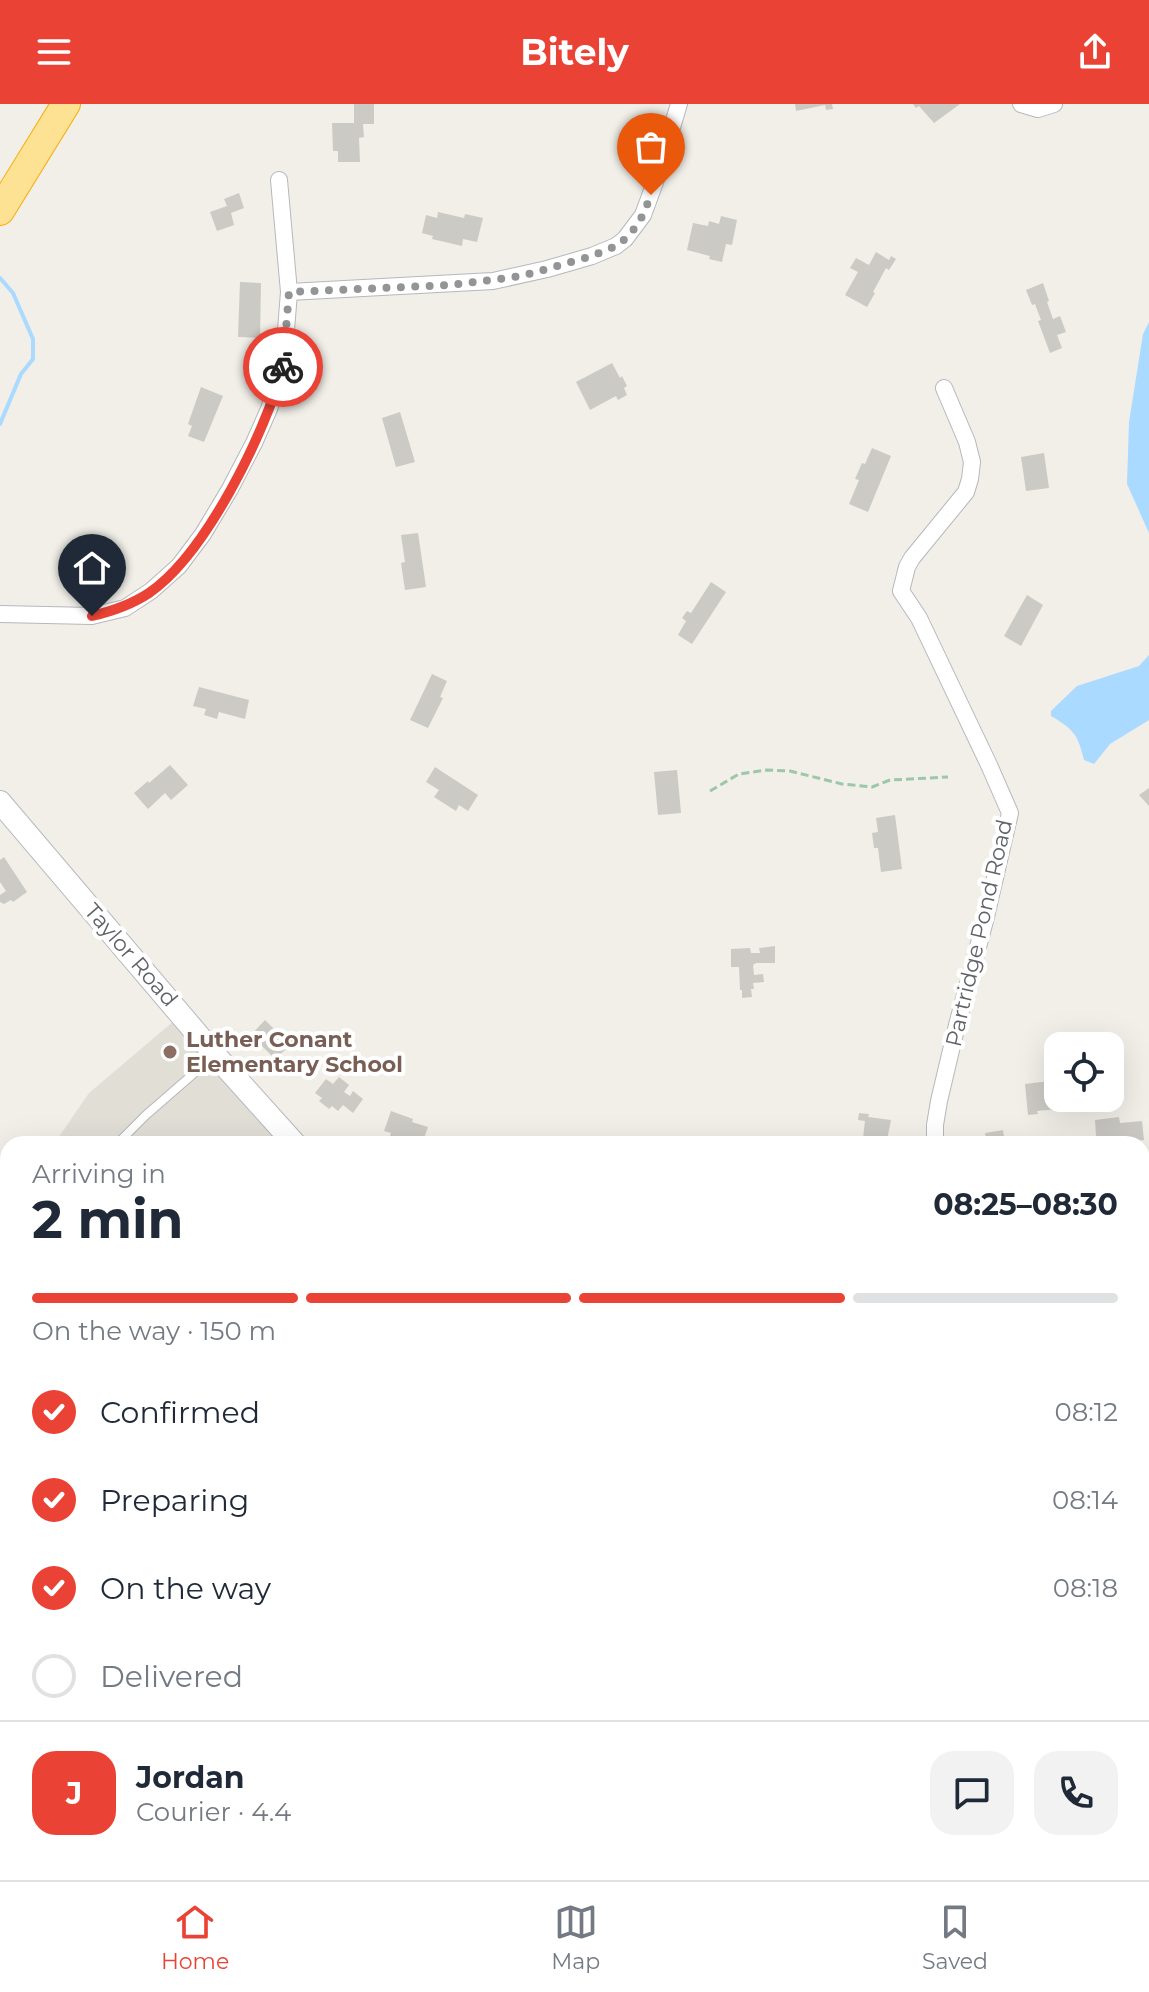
<!DOCTYPE html>
<meta charset="utf-8">
<style>
:root{--surface:#fff;--page:#f2f2f3;--text:#1f2937;--muted:#747a83;--line:#e0e1e3;--accent:#ea4335}
body{margin:0;font-family:Montserrat,sans-serif;background:var(--page);color:var(--text);height:100vh;display:flex;flex-direction:column;font-size:30px;white-space:nowrap}
*{box-sizing:border-box;margin:0}
p{font-size:26px;color:var(--muted)}
.icon{flex:none;width:44px;height:44px;fill:none;stroke:currentColor;stroke-width:2;stroke-linecap:round;stroke-linejoin:round}
.map{position:relative;flex:1;overflow:hidden}
.panel{position:absolute;left:0px;top:1032px;width:1150px;height:744px;display:flex;flex-direction:column;background:var(--surface);border-radius:24px 24px 0 0;box-shadow:0 8px 32px #0002}
.panel>*{flex:none}
.fabs{position:absolute;left:1044px;top:928px;display:grid;gap:16px}
.fabs a{display:grid;place-items:center;width:80px;height:80px;border-radius:16px;background:var(--surface);box-shadow:0 8px 32px #0002;font-size:40px}
.pin{position:absolute;display:grid;place-items:center;width:68px;height:68px;color:#fff;margin:-82px -34px;border-radius:50% 50% 50% 0;rotate:-45deg;box-shadow:0 0 8px #0007}
.pin .icon{rotate:45deg}
.courier{position:absolute;display:grid;place-items:center;width:80px;height:80px;margin:-40px;border:6px solid #ea4335;border-radius:50%;background:#fff;color:#222;box-shadow:0 2px 10px #0007}
.summary em{font-style:normal;font-weight:700}
.summary div{display:flex;flex-direction:column-reverse}
.summary{display:flex;align-items:center;justify-content:space-between;height:136px;padding:0 32px}
h1{font-size:52px;font-weight:700;line-height:60px}
.bar{display:grid;grid-template-columns:repeat(4,1fr);gap:12px 8px;align-content:center;height:96px;padding:0 32px}
.bar i{height:10px;border-radius:6px;background:var(--line)}
.bar .current{background:var(--accent)}
.bar p{grid-column:span 4}
.line{display:flex;align-items:center;gap:20px;padding:0 32px;border-top:2px solid var(--line)}
.line div{flex:1}
.round{display:grid;place-items:center;flex:none;width:84px;height:84px;border-radius:24px;background:var(--page)}
ol{padding:0 32px;list-style:none}
li{display:flex;align-items:center;gap:24px;height:88px}
li p{margin-inline-start:auto}
li .icon{padding:8px;border-radius:50%;background:var(--accent);color:#fff;stroke-width:4}
li:last-child{color:var(--muted)}
li i{width:44px;height:44px;border:4px solid var(--line);border-radius:50%}
header{display:flex;justify-content:space-between;align-items:center;height:104px;padding:0 32px;background:var(--accent);color:#fff;font-size:36px;font-weight:700}
.tab-bar{display:flex;justify-content:space-around;align-items:center;height:112px;border-top:2px solid var(--line);background:var(--surface);font-size:22px;color:var(--muted)}
.tab-bar a{display:grid;justify-items:center;gap:4px}
.tab-bar .current{color:var(--accent)}
.map>svg:first-child{display:block}
</style>
<header><svg class="icon" aria-label="menu" viewBox="0 0 24 24"><path d="M4 6h16M4 12h16M4 18h16"/></svg>Bitely<svg class="icon" aria-label="share" viewBox="0 0 24 24"><path d="M12 15V3M7 8l5-5 5 5M5 13v7h14v-7"/></svg></header>
<div class="map">
<svg width="1149" height="1776" viewBox="0 0 1149 1776">
<rect width="100%" height="100%" fill="#f1efe8"/>
<g fill="#e1ded6">
<path d="M175 916 280 1040H54L89 989Z"/>
<path d="M8 1107V1768H231L221 1776H0V1118Z"/>
</g>
<path fill="#c5e8c5" d="M1149 1310V1776H490L491 1768H1142V1312Z"/>
<g fill="#aadaff">
<path d="M1149 218V429L1127 380 1129 318 1143 230Z"/>
<path d="M1149 551V616L1110 640 1094 660 1084 656C1078 630 1073 625 1051 612V607L1077 582 1139 562Z"/>
</g>
<g fill="none" stroke-linecap="round" stroke-linejoin="round">
<g stroke="#aadaff" stroke-width="4">
<path d="M0 174 13 189 33 235V255L21 270 0 320"/>
<path d="M0 1406 8 1413"/>
<path d="M1142 1407 1149 1405"/>
<path d="M1142 1579H1149"/>
</g>
</g>
<g fill="#cccac5">
<path d="M354 0H374V20H363L364 33 359 34 360 58H338V47H333L332 19H354Z"/>
<path d="M795 0H832L833 5 826 6 825 1 796 7Z"/>
<path d="M913 0H960L934 19 919 2 916 4Z"/>
<path d="M239 89 244 104 231 109 234 121 217 127 210 108 227 102 224 95Z"/>
<path d="M438 108 464 114 465 110 483 114 477 138 463 135 462 142 432 135 433 132 422 129 426 111 437 114Z"/>
<path d="M721 112 737 116 732 141 726 140 722 158 709 155 710 152 687 146 693 119 708 122 709 117 719 120Z"/>
<path d="M876 148 889 156 891 152 896 155 889 166 886 164 873 188 875 189 867 203 845 191 858 168 850 164 856 154 869 161Z"/>
<path d="M240 178 261 179 260 234 238 233Z"/>
<path d="M1043 179 1049 197 1047 198 1053 215 1060 212 1066 228 1057 231 1062 244 1050 249 1038 217 1041 216 1035 200 1032 201 1026 186Z"/>
<path d="M612 259 620 274 622 272 627 282 624 284 627 291 618 296 616 292 590 306 576 278Z"/>
<path d="M201 283 223 292 204 338 188 332 192 322 188 320Z"/>
<path d="M400 308 415 358 396 363 382 314Z"/>
<path d="M872 344 891 352 868 408 849 400 859 376 855 375 862 359 865 360Z"/>
<path d="M1044 349 1049 384 1026 387 1021 353Z"/>
<path d="M418 429 426 483 405 486 401 459 405 458 401 431Z"/>
<path d="M711 478 726 488 692 540 678 531 686 517 682 514 687 507 691 509Z"/>
<path d="M1027 491 1043 501 1021 542 1004 532Z"/>
<path d="M432 570 447 577 440 593 443 594 428 624 410 616Z"/>
<path d="M199 583 249 596 245 615 219 608 217 615 204 611 206 605 193 602Z"/>
<path d="M170 661 188 681 171 696 165 689 148 705 134 689 148 677 149 679Z"/>
<path d="M435 663 478 691 468 707 459 701 456 707 434 693 439 686 426 678Z"/>
<path d="M677 666 681 709 658 711 654 668Z"/>
<path d="M1149 684V702L1139 691Z"/>
<path d="M895 711 902 765 881 768 878 744H874L872 729 878 728 876 714Z"/>
<path d="M4 753 27 788 13 798 11 796 4 800 0 798V791L6 787 0 778V756Z"/>
<path d="M775 842V859H756L753 861 754 871 763 870 764 878 753 879 754 885H751L752 893 742 894V886H740L739 863H731V845L750 844 751 849H760L759 844Z"/>
<path d="M265 916 282 933 286 928 295 937 275 955 251 931Z"/>
<path d="M339 973 349 981 344 988 350 992 353 987 363 995 353 1009 343 1001 338 1007 332 1002 329 1005 319 997 322 994 315 989 326 975 333 980Z"/>
<path d="M1058 976V994H1067L1068 1004 1037 1007 1038 1010 1028 1011 1025 980Z"/>
<path d="M391 1007 413 1015 412 1018 428 1023 422 1040 406 1035 405 1038 390 1032 391 1029 384 1027Z"/>
<path d="M859 1009 869 1010 868 1013 891 1016 887 1036H890L889 1040H856L857 1033 863 1034 865 1017 858 1016Z"/>
<path d="M1119 1013 1120 1019 1142 1017 1144 1036 1135 1037 1136 1040H1091L1090 1032H1096L1095 1016Z"/>
<path d="M1003 1026 1005 1040H987L985 1029Z"/>
<path d="M471 1034 499 1038V1040H470Z"/>
<path d="M292 1768H317V1769L294 1775Z"/>
<path d="M402 1768H420V1776H403Z"/>
</g>
<g fill="none" stroke-linecap="round" stroke-linejoin="round">
<defs>
<g id="lane">
<path d="M117 1040 146 1011 215 951"/>
<path d="M0 1168 8 1158"/>
<path d="M0 1289 8 1288"/>
</g>
<g id="street">
<path d="M1021 0 1038 5 1054 0"/>
<path d="M289 188 493 177 547 165 592 152 616 142 625 135 643 111 658 70 679 0"/>
<path d="M0 510 92 512 125 504 151 487 179 462 203 430 230 385 254 339 269 305 283 264 289 188 279 76"/>
<path d="M935 1040V1021L939 997 957 921 985 817 1010 709 989 661 919 514 901 487 907 463 912 454 966 388 970 375 972 358 967 338 944 284"/>
<path d="M364 1768 366 1776"/>
</g>
<g id="secondary">
<path d="M0 698 215 951 295 1040"/>
<path d="M1142 1100 1149 1099"/>
</g>
<path id="highway" d="M0 107 66 0"/>
</defs>
<use href="#lane" stroke="#b5b8bc" stroke-width="10"/>
<use href="#street" stroke="#b5b8bc" stroke-width="18"/>
<use href="#secondary" stroke="#b6babf" stroke-width="24"/>
<use href="#highway" stroke="#f9ab00" stroke-width="30"/>
<g stroke="#9cc7a9" stroke-width="3" stroke-dasharray="8 4" stroke-linecap="butt">
<path d="M710 687 739 670 767 666 790 667 842 680 872 683 890 676 948 673"/>
<path d="M0 1083 8 1086"/>
<path d="M1142 1554 1149 1553"/>
<path d="M524 1768 529 1776"/>
<path d="M802 1768 807 1776"/>
<path d="M1032 1768 1036 1776"/>
</g>
<use href="#lane" stroke="#fff" stroke-width="8"/>
<use href="#street" stroke="#fff" stroke-width="16"/>
<use href="#secondary" stroke="#fff" stroke-width="22"/>
<use href="#highway" stroke="#fde293" stroke-width="28"/>
</g>
<g fill="none" stroke-linecap="round" stroke-linejoin="round">
<path stroke="#929495" stroke-width="8" stroke-dasharray="0 14.4" d="M283 263 289 188 451 181 522 172 592 152 616 142 625 135 634 125 643 111 651 91"/>
<path stroke="#ea4335" stroke-width="10" d="M92 512C113 507 131 501 149 489 206 450 265 329 283 263"/>
</g>
<circle fill="#8d6e63" stroke="#fff" stroke-width="3" cx="170" cy="948" r="8"/>
<g text-anchor="middle" dominant-baseline="central" stroke-width="8" stroke-linejoin="round" paint-order="stroke">
<g font-size="22" fill="#5f6368" stroke="#fff">
<text transform="translate(979 829) rotate(-77)">Partridge Pond Road</text>
<text transform="translate(131 851) rotate(49)">Taylor Road</text>
</g>
<g font-size="22" font-weight="bold" fill="#785e54" stroke="#fff" text-anchor="start">
<text x="186" y="935">Luther Conant<tspan x="186" dy="25">Elementary School</tspan></text>
</g>
</g>
</svg>
<div class="fabs">
<a><svg class="icon" aria-label="locate" viewBox="0 0 24 24"><circle cx="12" cy="12" r="6"/><path d="M12 2v4M12 18v4M2 12h4M18 12h4"/></svg></a>
</div>
<div class="pin" style="left:651px;top:91px;background:#ea580c"><svg class="icon" aria-label="bag" viewBox="0 0 24 24"><path d="M5 8h14l-1 12H6zM9 8a3 3 0 0 1 6 0"/></svg></div>
<div class="pin" style="left:92px;top:512px;background:#1f2937"><svg class="icon" aria-label="home" viewBox="0 0 24 24"><path d="M3 11l9-7 9 7M6 9v11h12V9"/></svg></div>
<div class="courier" style="left:283px;top:263px"><svg class="icon" aria-label="bike" viewBox="0 0 24 24"><circle cx="6" cy="16" r="4"/><circle cx="18" cy="16" r="4"/><path d="M6 16l4-8h5l3 8M10 8l3 8H6M13 5h3"/></svg></div>
<section class="panel">
<div class="summary"><div><h1>2 min</h1><p>Arriving in</p></div><em>08:25–08:30</em></div>
<div class="bar"><i class="current"></i><i class="current"></i><i class="current"></i><i></i><p>On the way · 150 m</p></div>
<ol>
<li><svg class="icon" aria-label="check" viewBox="0 0 24 24"><path d="M5 12l5 5 9-10"/></svg>Confirmed<p>08:12</p></li>
<li><svg class="icon" aria-label="check" viewBox="0 0 24 24"><path d="M5 12l5 5 9-10"/></svg>Preparing<p>08:14</p></li>
<li><svg class="icon" aria-label="check" viewBox="0 0 24 24"><path d="M5 12l5 5 9-10"/></svg>On the way<p>08:18</p></li>
<li><i></i>Delivered</li>
</ol>
<div class="line" style="height:144px"><b class="round" style="background:var(--accent);color:#fff">J</b><div><b>Jordan</b><p>Courier · 4.4</p></div><a class="round"><svg class="icon" aria-label="chat" viewBox="0 0 24 24"><path d="M4 5h16v11H9l-5 4z"/></svg></a><a class="round"><svg class="icon" aria-label="phone" viewBox="0 0 24 24"><path d="M5 4h4l2 5-3 2q2 4 5 5l2-3 5 2v4C11 20 4 13 5 4z"/></svg></a></div>
</section>
</div>
<nav class="tab-bar">
<a class="current"><svg class="icon" aria-label="home" viewBox="0 0 24 24"><path d="M3 11l9-7 9 7M6 9v11h12V9"/></svg>Home</a>
<a><svg class="icon" aria-label="map" viewBox="0 0 24 24"><path d="M3 6l6-2 6 2 6-2v14l-6 2-6-2-6 2zM9 4v14M15 6v14"/></svg>Map</a>
<a><svg class="icon" aria-label="saved" viewBox="0 0 24 24"><path d="M7 4h10v16l-5-4-5 4z"/></svg>Saved</a>
</nav>
